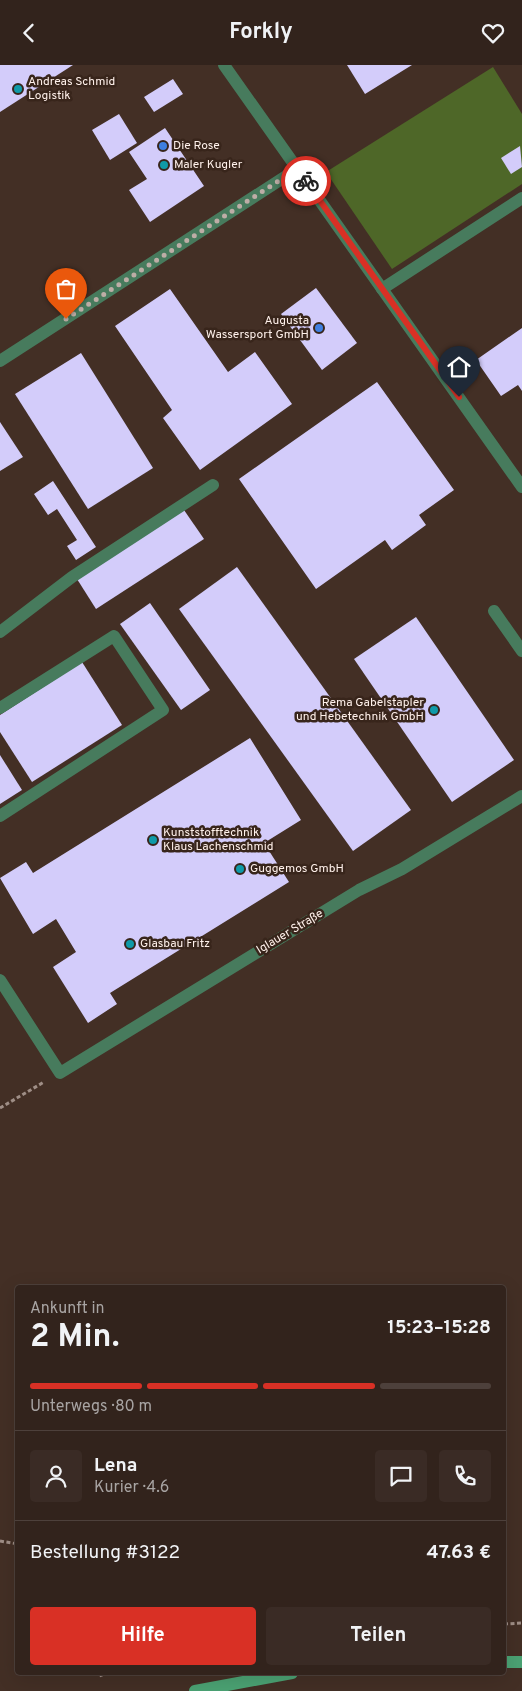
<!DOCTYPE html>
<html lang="de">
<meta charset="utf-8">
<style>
:root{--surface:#32231c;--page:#3a2b25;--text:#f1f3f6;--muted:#a8a4a3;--line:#4d403b;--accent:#d93025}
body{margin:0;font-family:Overpass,sans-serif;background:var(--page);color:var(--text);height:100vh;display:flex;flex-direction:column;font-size:19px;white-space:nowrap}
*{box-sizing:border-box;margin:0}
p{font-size:16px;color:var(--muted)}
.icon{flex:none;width:28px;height:28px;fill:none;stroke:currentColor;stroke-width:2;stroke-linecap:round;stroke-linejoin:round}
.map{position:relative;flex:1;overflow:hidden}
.drawer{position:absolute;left:15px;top:1220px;width:491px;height:390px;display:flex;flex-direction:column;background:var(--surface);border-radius:5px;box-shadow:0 5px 20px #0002,0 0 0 1px var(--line)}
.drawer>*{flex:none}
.pin{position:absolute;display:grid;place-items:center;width:42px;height:42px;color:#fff;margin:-51px -21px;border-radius:50% 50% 50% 0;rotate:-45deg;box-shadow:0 0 5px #0007}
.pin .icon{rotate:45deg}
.courier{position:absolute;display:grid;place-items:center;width:50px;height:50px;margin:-25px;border:4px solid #d93025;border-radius:50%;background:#fff;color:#222;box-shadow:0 1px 6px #0007}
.overview em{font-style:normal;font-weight:700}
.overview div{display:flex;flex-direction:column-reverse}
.overview{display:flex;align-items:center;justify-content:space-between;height:85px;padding:0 15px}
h1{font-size:32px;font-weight:700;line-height:38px}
.bar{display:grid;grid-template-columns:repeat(4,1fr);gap:8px 5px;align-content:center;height:60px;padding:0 15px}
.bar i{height:6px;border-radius:4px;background:var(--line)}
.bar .on{background:var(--accent)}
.bar p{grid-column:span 4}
.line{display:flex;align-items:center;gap:12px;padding:0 15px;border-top:1px solid var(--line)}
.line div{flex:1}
.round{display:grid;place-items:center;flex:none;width:52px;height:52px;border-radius:5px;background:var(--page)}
.cta{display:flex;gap:10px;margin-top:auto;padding:10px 15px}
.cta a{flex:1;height:58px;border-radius:5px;background:var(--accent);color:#fff;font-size:20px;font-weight:700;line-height:58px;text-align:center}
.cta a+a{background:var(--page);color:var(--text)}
header{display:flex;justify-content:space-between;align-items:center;height:65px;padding:0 15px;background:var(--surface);font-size:22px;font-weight:700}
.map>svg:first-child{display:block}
</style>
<header><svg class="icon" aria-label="back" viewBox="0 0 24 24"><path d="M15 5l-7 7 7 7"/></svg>Forkly<svg class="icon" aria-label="heart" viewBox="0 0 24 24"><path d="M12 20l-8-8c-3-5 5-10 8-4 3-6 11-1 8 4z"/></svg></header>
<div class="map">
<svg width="522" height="1626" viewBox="0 0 522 1626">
<rect width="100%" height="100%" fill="#432f25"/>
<path fill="#4e6728" d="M493 2 522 49V119L392 204 326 107Z"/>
<g fill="#d3ccfa">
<path d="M0 0H73L0 47Z"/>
<path d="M347 0H412L365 29Z"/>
<path d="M173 14 183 29 154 47 144 32Z"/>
<path d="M119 49 137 78 110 95 92 65Z"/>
<path d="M165 63 204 121 150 157 129 125 147 114 129 87Z"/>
<path d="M520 81 522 102 511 109 501 93Z"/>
<path d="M316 223 357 278 322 305 281 249Z"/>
<path d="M170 224 228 307 255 287 292 339 200 405 163 353 172 345 115 261Z"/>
<path d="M522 263V326L518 320 501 331 476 295Z"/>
<path d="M81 288 153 403 88 444 15 329Z"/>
<path d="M377 317 454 425 419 450 426 460 392 485 385 475 316 524 239 414Z"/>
<path d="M0 357 23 392 0 406Z"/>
<path d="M53 416 96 482 76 495 67 481 77 475 57 444 48 450 34 429Z"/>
<path d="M184 445 204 474 96 544 77 514Z"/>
<path d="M237 502 411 745 353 786 179 544Z"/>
<path d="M150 538 210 625 181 645 120 559Z"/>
<path d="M416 552 514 695 452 737 354 594Z"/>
<path d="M82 597 122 660 32 717 0 667V650Z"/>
<path d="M250 673 301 755 264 778 289 817 110 928 117 939 88 958 53 902 76 887 56 854 33 869 0 813 26 797 33 808Z"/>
<path d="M0 690 22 725 0 739Z"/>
</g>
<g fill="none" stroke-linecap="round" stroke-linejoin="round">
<g stroke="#9f8e86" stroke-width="3" stroke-dasharray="4 2.5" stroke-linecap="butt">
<path d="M0 1043 44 1017"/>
<path d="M0 1476 18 1479"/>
<path d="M504 1559 522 1558"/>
<path d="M100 1608 102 1613"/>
</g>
<g stroke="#477b5d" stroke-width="12">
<path d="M382 224 522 133"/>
<path d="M494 546 522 586"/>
<path d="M0 567 72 512 213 420"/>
<path d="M0 643 114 571 163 645 0 751"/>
</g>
<g stroke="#477b5d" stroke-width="12">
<path d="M0 296 297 104"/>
<path d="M0 915 60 1008 359 825 402 804 522 731"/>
</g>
<path stroke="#477b5d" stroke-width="12" d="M224 0 522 422"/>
<g stroke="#4ba273" stroke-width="12">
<path d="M504 1597H522"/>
<path d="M195 1626 292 1608"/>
</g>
</g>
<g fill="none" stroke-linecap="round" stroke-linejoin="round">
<path stroke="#bdada6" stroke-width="5" stroke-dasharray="0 9" d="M66 254 297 104 306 116"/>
<path stroke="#d93025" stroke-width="6" d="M306 116 459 332"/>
</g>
<g fill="#0f9aa8" stroke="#38251b" stroke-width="2">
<circle cx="18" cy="24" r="5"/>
<circle cx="164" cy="100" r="5"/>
<circle cx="434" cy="645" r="5"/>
<circle cx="153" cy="775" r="5"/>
<circle cx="240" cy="804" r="5"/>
<circle cx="130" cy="879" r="5"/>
</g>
<g fill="#3f7fe0" stroke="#38251b" stroke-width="2">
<circle cx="163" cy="81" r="5"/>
<circle cx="319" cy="263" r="5"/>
</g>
<g text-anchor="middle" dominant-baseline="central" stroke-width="5" stroke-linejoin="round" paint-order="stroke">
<g font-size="12" fill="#fff1eb" stroke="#38251b" text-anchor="start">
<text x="28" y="17">Andreas Schmid<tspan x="28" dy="14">Logistik</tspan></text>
<text x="173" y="81">Die Rose</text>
<text x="174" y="100">Maler Kugler</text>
<text x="309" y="256" text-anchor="end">Augusta<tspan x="309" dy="14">Wassersport GmbH</tspan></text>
<text x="424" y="638" text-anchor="end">Rema Gabelstapler<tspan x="424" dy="14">und Hebetechnik GmbH</tspan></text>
<text x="163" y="768">Kunststofftechnik<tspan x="163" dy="14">Klaus Lachenschmid</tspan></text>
<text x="250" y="804">Guggemos GmbH</text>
<text x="140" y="879">Glasbau Fritz</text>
</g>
<g font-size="12" fill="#fff1eb" stroke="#38251b">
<text transform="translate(290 867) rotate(-31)">Iglauer Straße</text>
</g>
</g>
</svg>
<div class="pin" style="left:66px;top:254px;background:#ea580c"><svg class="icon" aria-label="bag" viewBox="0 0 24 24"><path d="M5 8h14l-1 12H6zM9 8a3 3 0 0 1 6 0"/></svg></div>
<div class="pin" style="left:459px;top:332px;background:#1f2937"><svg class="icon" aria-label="home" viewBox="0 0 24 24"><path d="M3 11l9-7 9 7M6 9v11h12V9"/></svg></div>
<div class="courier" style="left:306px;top:116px"><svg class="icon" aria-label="bike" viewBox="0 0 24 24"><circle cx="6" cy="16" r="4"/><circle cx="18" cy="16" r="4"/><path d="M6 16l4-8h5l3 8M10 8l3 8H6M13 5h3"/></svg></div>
<section class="drawer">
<div class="overview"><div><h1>2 Min.</h1><p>Ankunft in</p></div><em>15:23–15:28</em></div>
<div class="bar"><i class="on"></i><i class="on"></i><i class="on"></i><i></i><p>Unterwegs · 80 m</p></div>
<div class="line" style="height:90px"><a class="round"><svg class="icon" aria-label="person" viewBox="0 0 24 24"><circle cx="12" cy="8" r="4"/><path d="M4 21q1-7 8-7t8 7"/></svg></a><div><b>Lena</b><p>Kurier · 4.6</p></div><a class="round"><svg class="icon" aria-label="chat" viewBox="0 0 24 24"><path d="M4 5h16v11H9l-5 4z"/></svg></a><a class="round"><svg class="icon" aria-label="phone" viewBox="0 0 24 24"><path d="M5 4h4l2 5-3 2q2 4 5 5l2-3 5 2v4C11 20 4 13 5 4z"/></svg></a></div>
<div class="line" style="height:65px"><div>Bestellung #3122</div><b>47.63 €</b></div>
<div class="cta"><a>Hilfe</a><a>Teilen</a></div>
</section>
</div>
